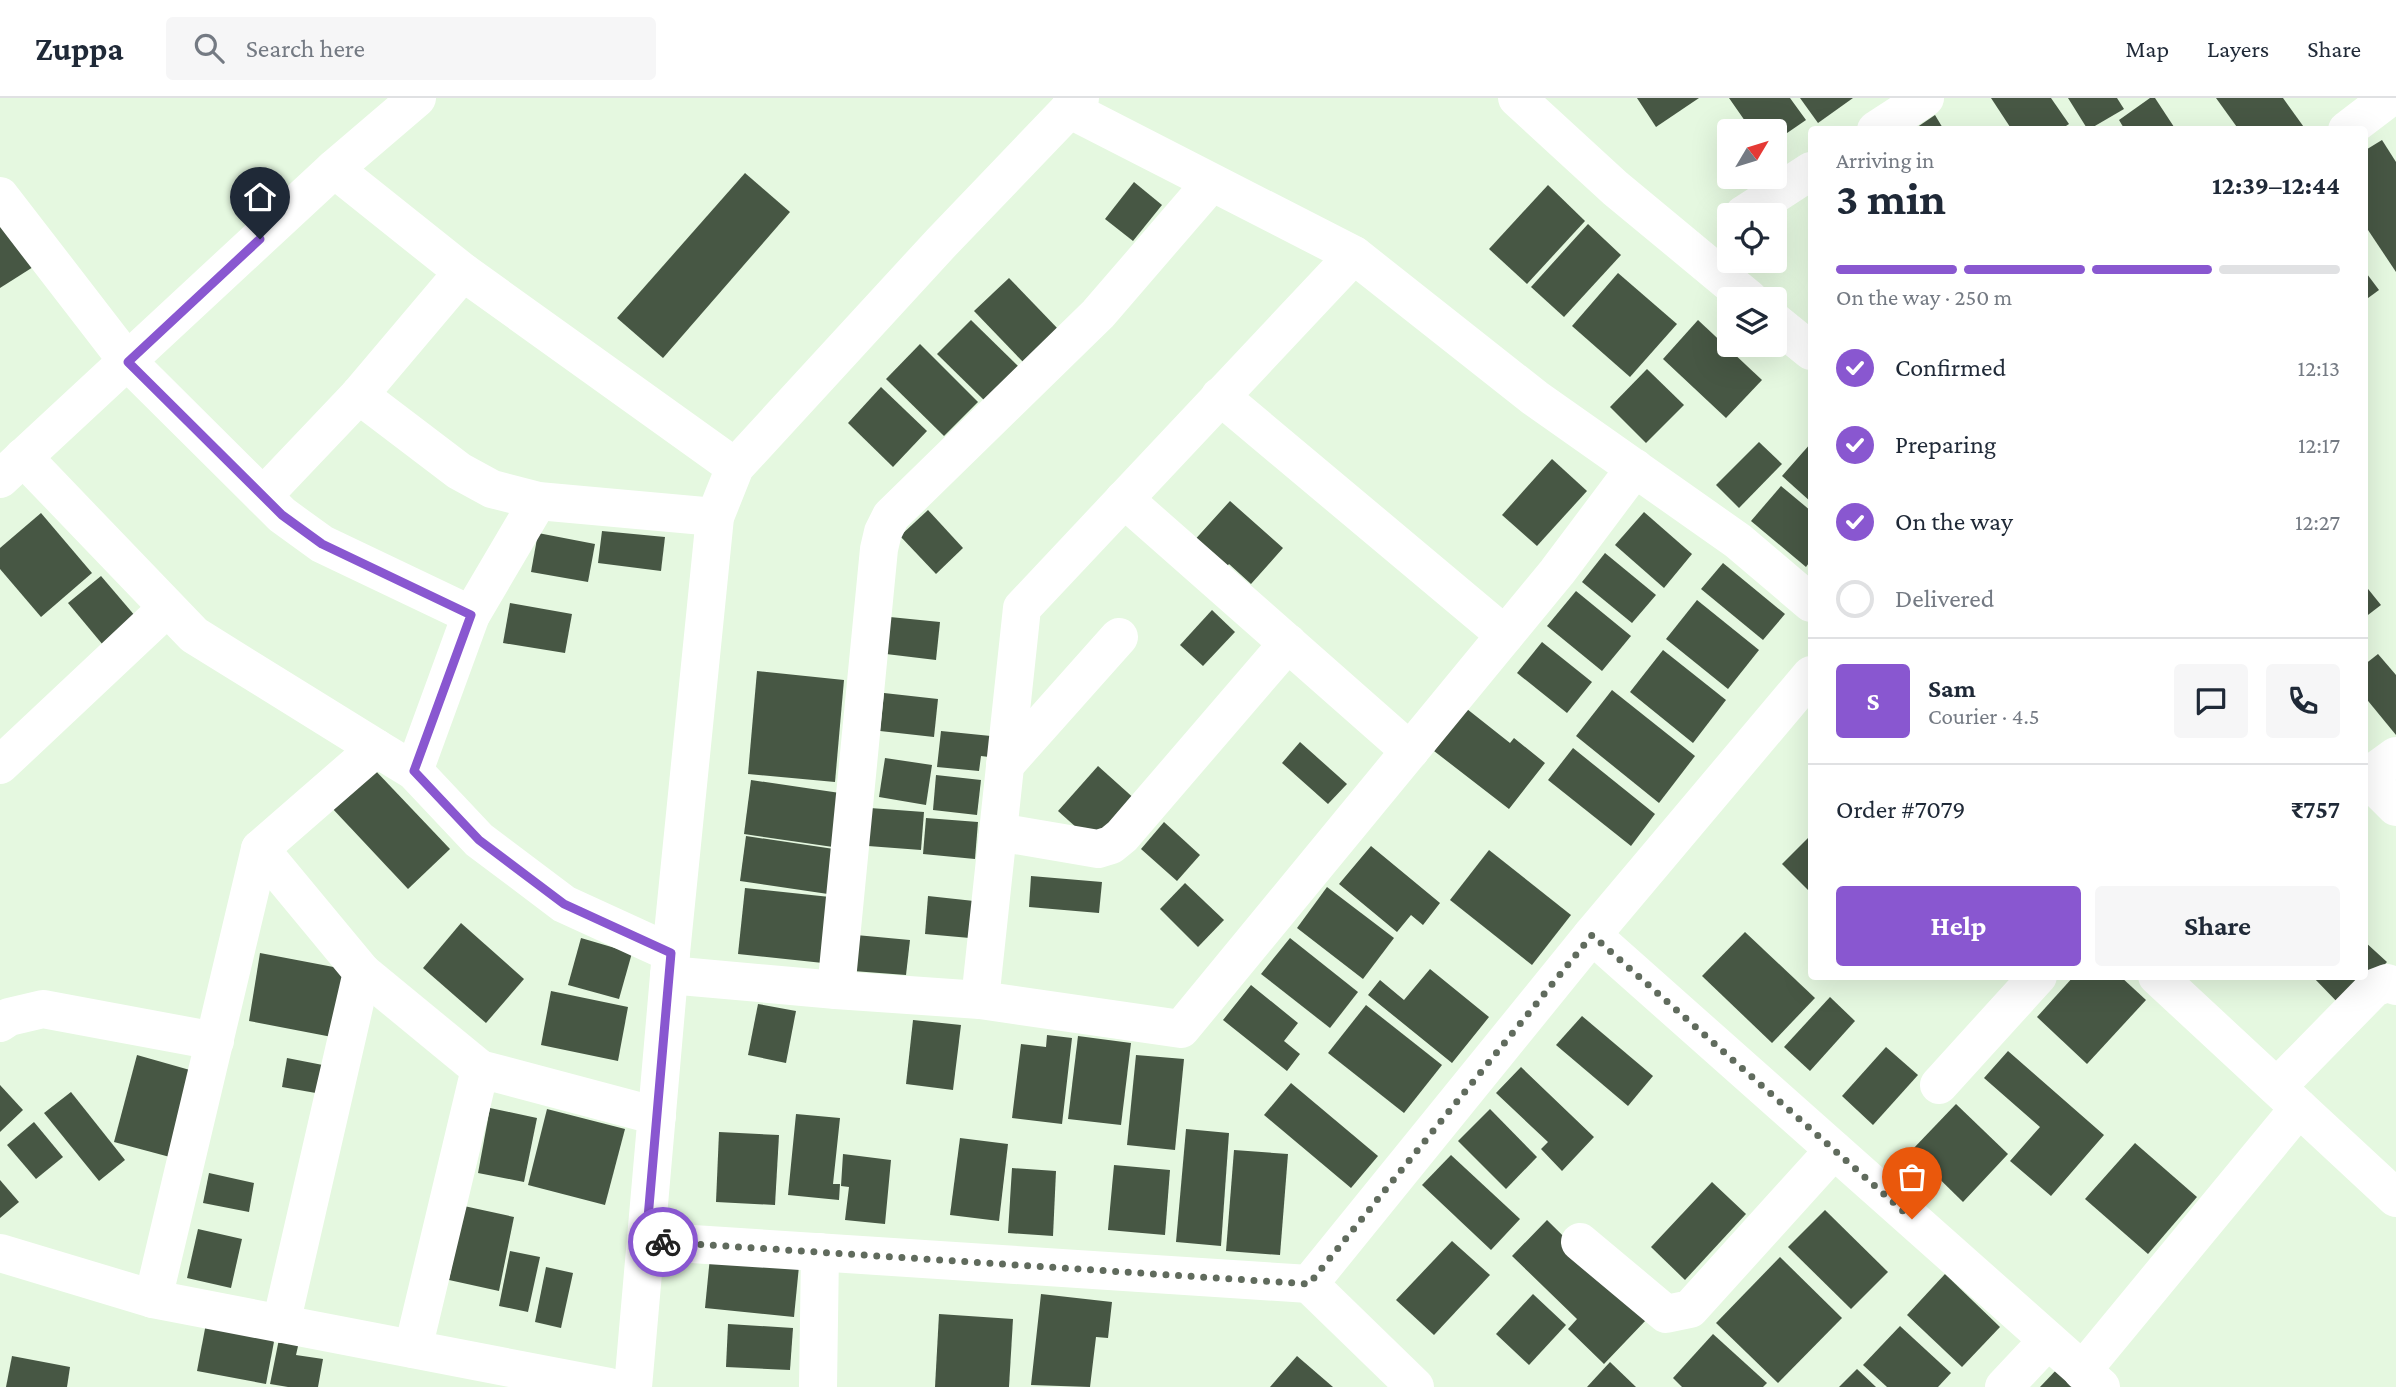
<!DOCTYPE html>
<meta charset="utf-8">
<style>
:root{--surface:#fff;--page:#f6f6f7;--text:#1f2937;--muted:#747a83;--line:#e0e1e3;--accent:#8957d0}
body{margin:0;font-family:"Crimson Pro",serif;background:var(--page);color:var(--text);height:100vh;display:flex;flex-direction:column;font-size:26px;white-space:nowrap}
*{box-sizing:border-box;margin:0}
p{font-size:23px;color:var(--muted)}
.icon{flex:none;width:38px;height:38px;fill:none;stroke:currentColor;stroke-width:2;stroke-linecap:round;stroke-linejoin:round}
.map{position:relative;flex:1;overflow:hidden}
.drawer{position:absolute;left:1808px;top:28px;width:560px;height:854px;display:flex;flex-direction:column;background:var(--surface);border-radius:7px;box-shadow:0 7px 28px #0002}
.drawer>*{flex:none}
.needle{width:46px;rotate:52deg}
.buttons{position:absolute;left:1717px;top:21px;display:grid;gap:14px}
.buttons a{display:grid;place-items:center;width:70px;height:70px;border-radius:7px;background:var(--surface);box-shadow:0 7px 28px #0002;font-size:35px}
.pin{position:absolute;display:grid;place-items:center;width:60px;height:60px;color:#fff;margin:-72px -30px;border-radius:50% 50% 50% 0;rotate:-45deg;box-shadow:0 0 7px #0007}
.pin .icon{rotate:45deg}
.courier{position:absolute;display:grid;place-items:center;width:70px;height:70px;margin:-35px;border:5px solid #8957d0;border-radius:50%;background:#fff;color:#222;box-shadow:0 2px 9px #0007}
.headline em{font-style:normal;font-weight:700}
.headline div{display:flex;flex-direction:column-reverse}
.headline{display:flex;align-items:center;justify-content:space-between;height:119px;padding:0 28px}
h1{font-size:46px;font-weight:700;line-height:52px}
.bar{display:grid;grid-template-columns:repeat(4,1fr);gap:10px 7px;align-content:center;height:84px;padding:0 28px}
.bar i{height:9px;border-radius:5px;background:var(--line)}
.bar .on{background:var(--accent)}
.bar p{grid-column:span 4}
.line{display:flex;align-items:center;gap:18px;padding:0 28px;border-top:2px solid var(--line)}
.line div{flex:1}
.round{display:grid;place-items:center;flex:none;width:74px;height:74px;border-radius:7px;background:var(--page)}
ol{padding:0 28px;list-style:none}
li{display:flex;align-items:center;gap:21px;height:77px}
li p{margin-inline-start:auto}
li .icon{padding:7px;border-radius:50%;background:var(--accent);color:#fff;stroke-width:4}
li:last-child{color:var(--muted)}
li i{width:38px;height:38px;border:4px solid var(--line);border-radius:50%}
.button{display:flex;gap:14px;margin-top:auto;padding:14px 28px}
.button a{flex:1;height:80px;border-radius:7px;background:var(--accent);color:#fff;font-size:28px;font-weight:700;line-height:80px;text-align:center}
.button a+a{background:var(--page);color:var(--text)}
header{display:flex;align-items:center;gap:42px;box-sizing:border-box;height:98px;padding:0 35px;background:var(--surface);border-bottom:2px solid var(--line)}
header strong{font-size:33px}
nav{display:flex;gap:38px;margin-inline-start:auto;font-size:24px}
.search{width:490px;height:63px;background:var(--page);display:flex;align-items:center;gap:18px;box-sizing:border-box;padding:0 24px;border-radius:7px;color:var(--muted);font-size:26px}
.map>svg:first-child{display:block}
</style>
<header>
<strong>Zuppa</strong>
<div class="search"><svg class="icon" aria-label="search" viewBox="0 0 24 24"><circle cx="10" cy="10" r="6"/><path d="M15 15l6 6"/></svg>Search here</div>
<nav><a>Map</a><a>Layers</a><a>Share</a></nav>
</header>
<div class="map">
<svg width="2396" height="1289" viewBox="0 0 2396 1289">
<rect width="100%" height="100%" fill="#e5f8e0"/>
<g fill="#475744">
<path d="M1637 0H1699L1656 29Z"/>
<path d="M1729 0H1790L1806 22 1774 44V33H1752Z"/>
<path d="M1800 0H1853L1818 25Z"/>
<path d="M1991 0H2051L2069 26 2060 32H2012Z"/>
<path d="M2068 0H2117L2124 11 2088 32Z"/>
<path d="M2150 0H2155L2176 32H2125L2119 22Z"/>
<path d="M2216 0H2283L2306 32H2239Z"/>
<path d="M1935 17 1944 32H1913Z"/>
<path d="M2382 42 2396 64V174L2364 126V53Z"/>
<path d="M745 75 790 114 663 260 617 220Z"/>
<path d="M1134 84 1162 107 1133 143 1105 121Z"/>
<path d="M1548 87 1585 123 1527 186 1489 151Z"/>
<path d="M0 124 41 164 0 190Z"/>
<path d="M1588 126 1621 157 1564 219 1531 189Z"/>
<path d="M2364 172 2379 192 2364 203Z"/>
<path d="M1618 175 1677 226 1630 279 1572 228Z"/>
<path d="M1009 180 1060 233 1025 266 974 213Z"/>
<path d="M971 222 1022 272 988 306 937 256Z"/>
<path d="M1698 222 1762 282 1726 320 1663 261Z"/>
<path d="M920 246 978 304 944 338 886 281Z"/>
<path d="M1647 271 1684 307 1646 345 1610 309Z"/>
<path d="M881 289 927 333 893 369 848 325Z"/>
<path d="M1759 344 1782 366 1739 410 1716 387Z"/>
<path d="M1811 345V404L1782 378Z"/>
<path d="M1552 361 1587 393 1537 448 1502 417Z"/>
<path d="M1781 388 1811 413V462L1806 469 1751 423Z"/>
<path d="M1230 403 1283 450 1251 486 1229 466 1222 474 1191 446Z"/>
<path d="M928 412 963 450 936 476 900 438Z"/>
<path d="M1644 414 1692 456 1664 490 1615 447Z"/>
<path d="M41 415 92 475 41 519 0 471V450Z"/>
<path d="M602 433 665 439 661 473 598 465Z"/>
<path d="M538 435 595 446 588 484 531 474Z"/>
<path d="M1605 455 1656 497 1632 525 1582 484Z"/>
<path d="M1723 465 1785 516 1763 542 1701 491Z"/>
<path d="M101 478 136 519 103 547 68 505Z"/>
<path d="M2364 486 2381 507 2364 520Z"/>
<path d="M1576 493 1631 538 1602 573 1547 528Z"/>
<path d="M1697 502 1759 552 1728 591 1666 541Z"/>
<path d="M510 505 572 516 565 555 503 545Z"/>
<path d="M1212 512 1235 534 1203 568 1180 547Z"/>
<path d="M890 519 940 524 936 562 886 556Z"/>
<path d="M1542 544 1592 584 1567 615 1517 575Z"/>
<path d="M1663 552 1726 602 1693 645 1630 594Z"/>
<path d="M2378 556 2396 577V637L2364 598V567Z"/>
<path d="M757 573 844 582 835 684 748 676Z"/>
<path d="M1612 592 1695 658 1659 705 1576 638Z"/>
<path d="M884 595 938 601 934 639 880 633Z"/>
<path d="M1467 611 1510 645 1514 640 1545 665 1509 711 1434 653Z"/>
<path d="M941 633 991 638 989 659 981 658 979 673 937 669Z"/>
<path d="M1300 644 1347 686 1328 706 1282 665Z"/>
<path d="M1573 650 1655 716 1631 748 1548 682Z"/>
<path d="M885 660 932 667 926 707 879 699Z"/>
<path d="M1098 668 1137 703 1097 748 1058 713Z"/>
<path d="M373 670 450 751 408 791 331 709Z"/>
<path d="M936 677 981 682 977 717 933 712Z"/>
<path d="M751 682 840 695 833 749 744 736Z"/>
<path d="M870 710 924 714 921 752 868 748Z"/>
<path d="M926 720 978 724 975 761 923 756Z"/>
<path d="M1164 724 1200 757 1177 783 1141 751Z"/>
<path d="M746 738 834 751 828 796 740 783Z"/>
<path d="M1808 740 1811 743V795L1782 766Z"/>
<path d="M1371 748 1440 805 1423 827 1411 817 1397 834 1339 786Z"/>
<path d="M1489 752 1571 817 1532 867 1450 802Z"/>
<path d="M1031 778 1102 784 1099 815 1029 809Z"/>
<path d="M1185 785 1224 822 1198 849 1160 811Z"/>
<path d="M1327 789 1394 840 1363 881 1297 830Z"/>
<path d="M745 790 830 799 823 865 738 856Z"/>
<path d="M928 798 974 803 970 840 925 836Z"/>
<path d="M461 825 524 881 486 925 423 870Z"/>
<path d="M1745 834 1815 900 1772 945 1702 878Z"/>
<path d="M856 837 910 842 906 877 853 873Z"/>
<path d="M581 840 632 855 619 901 568 887Z"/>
<path d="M1290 840 1358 894 1330 930 1261 876Z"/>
<path d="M2364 843 2387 864 2343 910 2312 878H2364Z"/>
<path d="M260 855 344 871 332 939 249 923Z"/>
<path d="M1430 871 1489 919 1452 965 1368 897 1380 882 1404 902Z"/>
<path d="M2074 878H2120L2146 902 2087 966 2037 919Z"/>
<path d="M1251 887 1298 925 1284 943 1300 956 1287 973 1223 922Z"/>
<path d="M551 893 628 909 618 963 541 947Z"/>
<path d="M1830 899 1855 923 1810 973 1784 949Z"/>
<path d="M758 906 796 913 786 965 748 957Z"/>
<path d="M1366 907 1442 967 1404 1015 1328 955Z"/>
<path d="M1582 918 1653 978 1628 1008 1556 947Z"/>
<path d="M913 922 961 927 953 992 906 986Z"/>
<path d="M1047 937 1072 940 1062 1026 1012 1020 1021 946 1046 949Z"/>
<path d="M1078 938 1131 945 1121 1027 1068 1021Z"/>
<path d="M1886 949 1918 977 1873 1027 1842 998Z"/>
<path d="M2008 953 2104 1037 2051 1098 2010 1063 2040 1029 1984 980Z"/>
<path d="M137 957 204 976 181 1062 114 1044Z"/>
<path d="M1136 957 1184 961 1175 1052 1127 1047Z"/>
<path d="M287 960 333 969 327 997 282 989Z"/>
<path d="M1521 969 1594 1039 1562 1073 1541 1051 1548 1044 1496 995Z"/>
<path d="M1291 985 1378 1058 1351 1090 1264 1017Z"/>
<path d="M0 987 23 1012 0 1034Z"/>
<path d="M71 994 125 1062 99 1083 44 1015Z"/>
<path d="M1956 1006 2008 1056 1963 1104 1911 1053Z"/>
<path d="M490 1010 537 1020 524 1084 478 1075Z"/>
<path d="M547 1011 625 1031 605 1107 528 1087Z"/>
<path d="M1490 1011 1537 1059 1506 1091 1458 1043Z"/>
<path d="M796 1016 840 1020 833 1086H840L839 1102 788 1097Z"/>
<path d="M34 1024 63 1059 36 1081 7 1047Z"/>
<path d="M1186 1031 1229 1035 1221 1148 1176 1144Z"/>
<path d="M719 1034 779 1037 775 1107 716 1104Z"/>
<path d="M960 1040 1008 1046 999 1123 950 1117Z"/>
<path d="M2135 1045 2197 1099 2148 1156 2085 1101Z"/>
<path d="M1234 1052 1288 1056 1280 1157 1226 1153Z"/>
<path d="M843 1056 891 1062 885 1126 845 1122 849 1089 841 1088Z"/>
<path d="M1451 1057 1520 1121 1491 1152 1422 1087Z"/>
<path d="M1114 1067 1170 1072 1165 1137 1108 1132Z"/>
<path d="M1012 1070 1056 1073 1053 1138 1008 1135Z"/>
<path d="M209 1075 254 1085 249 1114 203 1105Z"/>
<path d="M0 1082 19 1104 0 1120Z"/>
<path d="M1712 1084 1746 1116 1685 1182 1651 1149Z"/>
<path d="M464 1108 514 1119 499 1193 449 1182Z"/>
<path d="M1825 1112 1888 1174 1851 1211 1788 1149Z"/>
<path d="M1547 1122 1647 1221 1604 1266 1568 1231 1577 1221 1512 1158Z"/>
<path d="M198 1131 242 1141 231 1190 187 1180Z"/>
<path d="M1452 1143 1490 1177 1434 1237 1396 1202Z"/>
<path d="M510 1153 540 1159 528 1214 499 1208Z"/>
<path d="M710 1159 799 1168 794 1219 705 1210Z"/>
<path d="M1780 1159 1842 1220 1778 1285 1716 1225Z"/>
<path d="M546 1169 573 1175 561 1230 535 1224Z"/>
<path d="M1945 1176 2000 1229 1962 1269 1907 1217Z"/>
<path d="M1041 1196 1112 1204 1108 1240 1096 1239 1090 1289 1031 1287Z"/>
<path d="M1533 1196 1566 1227 1529 1267 1496 1236Z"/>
<path d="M939 1216 1013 1221 1009 1289H935Z"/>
<path d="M207 1220 276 1233 266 1286 197 1273Z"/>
<path d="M728 1226 793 1230 790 1272 726 1269Z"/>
<path d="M1900 1228 1951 1275 1938 1289H1887L1863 1267Z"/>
<path d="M281 1231 301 1235 296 1257 323 1261 318 1289H288L270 1286Z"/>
<path d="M1713 1236 1767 1285 1763 1289H1682L1673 1280Z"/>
<path d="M12 1258 70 1269 67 1289H6Z"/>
<path d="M1297 1258 1333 1289H1270Z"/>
<path d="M1610 1264 1636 1289H1587Z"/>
<path d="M2060 1268 2076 1289H2040Z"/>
<path d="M1857 1271 1876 1289H1839Z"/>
</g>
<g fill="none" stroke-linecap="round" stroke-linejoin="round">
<g stroke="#fff" stroke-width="38">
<path d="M1517 0 1615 90 1749 201"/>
<path d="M1069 11 1354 157 1535 300 1738 443 1811 505"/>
<path d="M1876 32 1925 0"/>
<path d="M2347 32 2389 0"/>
<path d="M334 71 463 174 735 369"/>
<path d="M0 98 128 264 282 417 322 446 471 517"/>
<path d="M1743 117 1811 73"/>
<path d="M1774 223 1811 253"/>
<path d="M359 297 459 373 492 391 538 403 715 419"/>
<path d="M1220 298 1505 537"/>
<path d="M23 359 194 537 376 650"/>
<path d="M0 381 334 71 417 0"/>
<path d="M263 398 359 297 463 174"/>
<path d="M1124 401 1410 653"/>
<path d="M0 667 166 511"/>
<path d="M1005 667 1119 539"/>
<path d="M414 673 471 517 538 403"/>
<path d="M2364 677 2396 709"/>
<path d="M2367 679 2396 658"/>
<path d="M998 734 1098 751 1111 747 1122 738 1288 545"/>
<path d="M260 751 362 874 281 1226"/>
<path d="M1592 837 2101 1289"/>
<path d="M362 874 480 971"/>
<path d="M669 877 836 892 980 902 1022 510 1354 157"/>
<path d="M2157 878 2396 1100"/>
<path d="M836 892 879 451 883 434 891 418 1098 216 1211 85"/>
<path d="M980 902 1181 931 1557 474 1635 370"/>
<path d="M0 925 9 919 43 911 215 943"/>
<path d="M1939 987 2038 878"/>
<path d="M2277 989 2374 890 2387 885 2396 888"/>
<path d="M646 1143 1309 1186 1592 837 1811 577"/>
<path d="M1580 1144 1666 1216 1690 1211 1834 1052"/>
<path d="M0 1155 153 1201 609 1289"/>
<path d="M1309 1186 1415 1289"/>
<path d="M153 1201 260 751 376 650 414 673 479 742 564 806 671 855"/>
<path d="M413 1251 480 971 657 1018"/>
<path d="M2082 1273 2299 1010"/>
<path d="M633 1289 671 855 715 419 735 369 941 145 1080 0"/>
<path d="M818 1289 820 1154"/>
<path d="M2004 1289 2048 1242"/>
</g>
</g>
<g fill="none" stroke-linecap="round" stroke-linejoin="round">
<path stroke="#606b5d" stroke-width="7" stroke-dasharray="0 12.6" d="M663 1144 1309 1186 1592 837 1912 1121"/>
<path stroke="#8957d0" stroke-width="9" d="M260 141 128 264 282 417 322 446 471 517 414 673 479 742 564 806 671 855 646 1143 663 1144"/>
</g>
</svg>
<div class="buttons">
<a><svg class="needle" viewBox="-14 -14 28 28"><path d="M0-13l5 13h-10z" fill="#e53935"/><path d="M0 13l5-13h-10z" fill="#747a83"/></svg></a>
<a><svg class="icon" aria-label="locate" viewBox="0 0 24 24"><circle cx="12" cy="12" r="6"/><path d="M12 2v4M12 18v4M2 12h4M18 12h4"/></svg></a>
<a><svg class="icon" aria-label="layers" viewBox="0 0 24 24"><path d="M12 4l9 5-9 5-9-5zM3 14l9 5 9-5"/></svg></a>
</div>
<div class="pin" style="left:1912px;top:1121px;background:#ea580c"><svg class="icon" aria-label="bag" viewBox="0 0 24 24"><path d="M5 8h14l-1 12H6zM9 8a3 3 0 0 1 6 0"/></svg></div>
<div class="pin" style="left:260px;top:141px;background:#1f2937"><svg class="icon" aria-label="home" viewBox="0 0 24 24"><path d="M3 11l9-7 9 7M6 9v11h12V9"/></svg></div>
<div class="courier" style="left:663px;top:1144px"><svg class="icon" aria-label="bike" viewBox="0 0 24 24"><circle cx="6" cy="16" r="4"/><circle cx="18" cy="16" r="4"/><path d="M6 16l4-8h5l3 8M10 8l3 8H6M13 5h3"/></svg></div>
<section class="drawer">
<div class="headline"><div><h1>3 min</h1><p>Arriving in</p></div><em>12:39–12:44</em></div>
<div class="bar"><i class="on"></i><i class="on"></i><i class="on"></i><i></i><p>On the way · 250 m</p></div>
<ol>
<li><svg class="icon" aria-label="check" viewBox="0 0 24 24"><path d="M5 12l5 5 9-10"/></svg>Confirmed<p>12:13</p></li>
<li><svg class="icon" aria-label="check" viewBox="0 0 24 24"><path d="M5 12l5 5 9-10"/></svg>Preparing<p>12:17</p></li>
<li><svg class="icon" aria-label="check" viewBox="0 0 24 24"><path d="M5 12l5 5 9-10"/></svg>On the way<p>12:27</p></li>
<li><i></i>Delivered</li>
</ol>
<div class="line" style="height:126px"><b class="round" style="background:var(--accent);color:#fff">S</b><div><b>Sam</b><p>Courier · 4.5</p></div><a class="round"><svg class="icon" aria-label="chat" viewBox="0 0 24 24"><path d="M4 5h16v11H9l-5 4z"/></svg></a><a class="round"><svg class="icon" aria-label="phone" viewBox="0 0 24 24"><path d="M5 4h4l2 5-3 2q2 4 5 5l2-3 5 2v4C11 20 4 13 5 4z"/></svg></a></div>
<div class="line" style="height:91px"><div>Order #7079</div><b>₹757</b></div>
<div class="button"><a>Help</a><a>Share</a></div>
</section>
</div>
